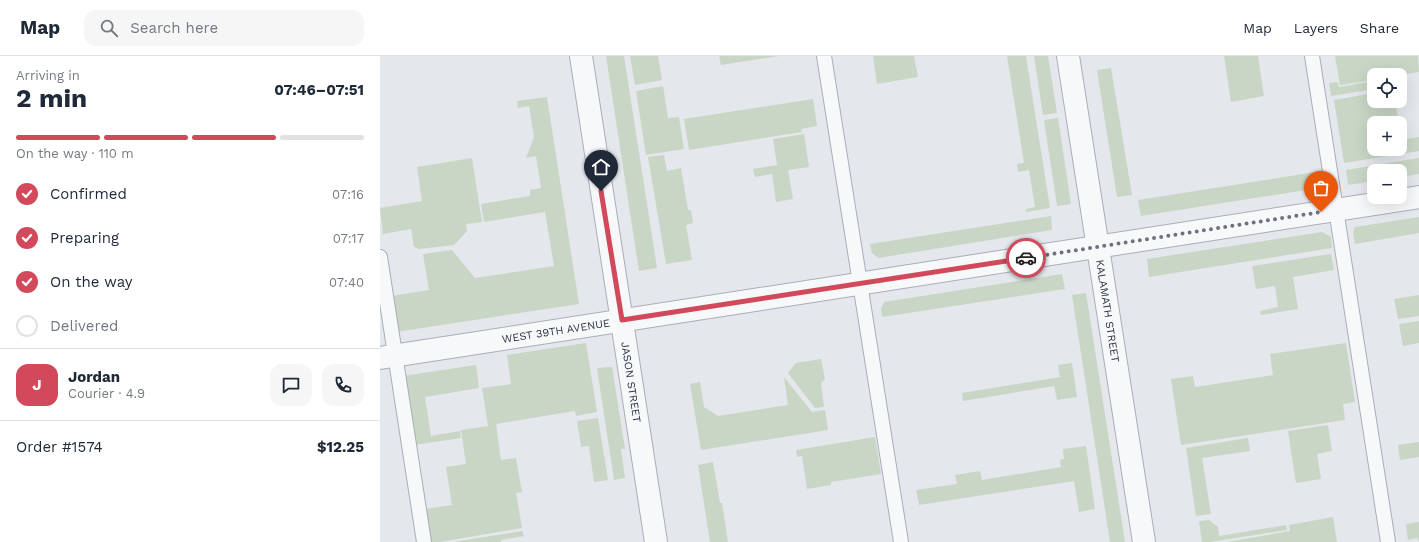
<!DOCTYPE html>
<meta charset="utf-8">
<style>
:root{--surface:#fff;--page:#f6f6f7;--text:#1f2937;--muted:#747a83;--line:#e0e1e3;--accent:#d1495b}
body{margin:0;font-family:"Work Sans",sans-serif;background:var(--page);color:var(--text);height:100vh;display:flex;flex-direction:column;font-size:15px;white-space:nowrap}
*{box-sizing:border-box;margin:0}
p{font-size:13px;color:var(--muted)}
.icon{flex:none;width:22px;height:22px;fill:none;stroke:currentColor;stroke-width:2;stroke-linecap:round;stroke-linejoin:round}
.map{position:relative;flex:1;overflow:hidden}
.side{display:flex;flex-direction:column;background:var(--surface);width:380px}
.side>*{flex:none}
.controls{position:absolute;left:987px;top:12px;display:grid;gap:8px}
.controls a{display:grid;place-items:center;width:40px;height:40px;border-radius:8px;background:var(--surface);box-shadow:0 4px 16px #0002;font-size:20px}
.pin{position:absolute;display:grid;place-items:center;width:34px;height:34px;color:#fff;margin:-41px -17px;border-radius:50% 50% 50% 0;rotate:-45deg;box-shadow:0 0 4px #0007}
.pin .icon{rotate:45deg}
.courier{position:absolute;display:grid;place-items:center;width:40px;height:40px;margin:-20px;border:3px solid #d1495b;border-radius:50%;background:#fff;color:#222;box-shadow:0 1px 5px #0007}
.headline em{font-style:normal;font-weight:700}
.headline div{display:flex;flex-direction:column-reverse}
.headline{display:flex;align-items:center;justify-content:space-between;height:68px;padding:0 16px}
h1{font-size:26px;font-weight:700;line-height:30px}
.bar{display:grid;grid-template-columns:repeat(4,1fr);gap:6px 4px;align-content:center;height:48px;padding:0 16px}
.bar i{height:5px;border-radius:3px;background:var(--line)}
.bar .on{background:var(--accent)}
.bar p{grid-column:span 4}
.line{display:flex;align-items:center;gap:10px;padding:0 16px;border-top:1px solid var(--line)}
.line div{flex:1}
.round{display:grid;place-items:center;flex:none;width:42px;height:42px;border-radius:12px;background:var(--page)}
ol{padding:0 16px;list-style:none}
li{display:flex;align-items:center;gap:12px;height:44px}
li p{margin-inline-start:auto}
li .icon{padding:4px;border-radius:50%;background:var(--accent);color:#fff;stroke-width:4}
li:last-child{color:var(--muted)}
li i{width:22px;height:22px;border:2px solid var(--line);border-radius:50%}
header{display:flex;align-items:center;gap:24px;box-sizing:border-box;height:56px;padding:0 20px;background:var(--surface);border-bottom:1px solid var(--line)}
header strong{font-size:19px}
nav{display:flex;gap:22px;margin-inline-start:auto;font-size:14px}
.search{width:280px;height:36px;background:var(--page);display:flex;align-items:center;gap:10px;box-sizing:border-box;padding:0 14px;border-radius:12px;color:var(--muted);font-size:15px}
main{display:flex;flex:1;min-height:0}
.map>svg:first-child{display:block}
</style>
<header>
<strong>Map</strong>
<div class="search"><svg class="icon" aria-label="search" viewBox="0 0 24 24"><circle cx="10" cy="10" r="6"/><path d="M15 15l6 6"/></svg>Search here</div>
<nav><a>Map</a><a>Layers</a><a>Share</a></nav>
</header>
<main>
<section class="side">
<div class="headline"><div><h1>2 min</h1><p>Arriving in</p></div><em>07:46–07:51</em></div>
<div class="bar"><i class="on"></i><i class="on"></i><i class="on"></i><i></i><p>On the way · 110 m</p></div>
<ol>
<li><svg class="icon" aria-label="check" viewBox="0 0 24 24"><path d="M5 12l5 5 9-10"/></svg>Confirmed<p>07:16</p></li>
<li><svg class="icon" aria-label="check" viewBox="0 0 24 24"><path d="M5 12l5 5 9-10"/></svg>Preparing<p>07:17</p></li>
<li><svg class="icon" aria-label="check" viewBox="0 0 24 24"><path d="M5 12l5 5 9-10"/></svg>On the way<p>07:40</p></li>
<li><i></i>Delivered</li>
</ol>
<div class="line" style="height:72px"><b class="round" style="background:var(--accent);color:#fff">J</b><div><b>Jordan</b><p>Courier · 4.9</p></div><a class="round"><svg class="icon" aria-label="chat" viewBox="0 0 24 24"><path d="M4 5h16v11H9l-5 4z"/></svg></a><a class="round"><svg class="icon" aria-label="phone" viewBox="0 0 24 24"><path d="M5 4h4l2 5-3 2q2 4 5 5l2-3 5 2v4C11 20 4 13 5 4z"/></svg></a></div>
<div class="line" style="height:52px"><div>Order #1574</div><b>$12.25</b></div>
</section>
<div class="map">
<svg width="1039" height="486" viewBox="0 0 1039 486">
<rect width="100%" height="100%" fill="#e4e7ec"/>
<g fill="#c9d6c5">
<path d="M226 0H244L277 212 259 215Z"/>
<path d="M250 0H278L282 24 255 29Z"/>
<path d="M339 0H399L341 9Z"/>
<path d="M493 0H534L538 21 497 28Z"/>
<path d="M627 0H646L670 152 646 156V153L655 151 649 114 638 116 637 108 644 107Z"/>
<path d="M654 0H668L677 57 663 59Z"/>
<path d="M844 0H878L884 40 851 46Z"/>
<path d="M955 0H1038L1039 16 1020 19H994V24L960 29Z"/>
<path d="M731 12 752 139 737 141 717 14Z"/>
<path d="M994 25V33L951 40 949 27 958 26 959 31Z"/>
<path d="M283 30 288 62 299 61 304 93 266 99 256 35Z"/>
<path d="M994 37V45H1015L1019 67H994V93H1020V75L1022 84 1039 81V95L964 107 954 44Z"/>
<path d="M167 41 199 248 16 276 11 240 49 234 43 198 72 194 95 222 174 210 165 156 104 166 101 148 150 140V134L161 132 156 100 146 102 154 81 149 50 138 52 137 45Z"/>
<path d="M433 43 437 70 421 73 422 76 309 94 304 63Z"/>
<path d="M678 62 691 148 677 150 664 64Z"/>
<path d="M424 78 429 111 408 114 413 143 396 146 392 118 375 121 373 113 397 109 393 83Z"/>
<path d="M284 99 287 115 301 112 308 154H311L313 167 306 169 312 204 286 208 268 101Z"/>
<path d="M92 102 102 166 86 168 87 175 74 189 39 193 34 191 31 173 3 178 0 152 42 145 37 111Z"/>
<path d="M1039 102V118L1020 121V115H994V125L968 129 966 114Z"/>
<path d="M942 115 945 131 761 160 758 144Z"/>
<path d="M671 160 672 174 498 202 492 197 490 188Z"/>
<path d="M1039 161V177L975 188 973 177 975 171Z"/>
<path d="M942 176 951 181 952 192 769 221 767 203Z"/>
<path d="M951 198 954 214 913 221 918 253 881 259 880 255 898 251 895 230 876 233 872 210Z"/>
<path d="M682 218 685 233 502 261 501 253 504 246Z"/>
<path d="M706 237 745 486H730L692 239Z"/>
<path d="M1039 239V260L1018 263 1014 243Z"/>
<path d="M1039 265V287L1023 290 1019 268Z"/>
<path d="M206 287 217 356 196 360 195 355 116 368 121 404 136 402 142 436 136 437 142 472 60 486H50L45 453 72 449 66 411 86 408 81 374 108 370 102 332 131 328 127 299Z"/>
<path d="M966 287 975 346 963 348 965 364 801 389 791 323 813 320 815 331 893 319 890 298Z"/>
<path d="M441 303 445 323 441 327 444 351 435 352 408 317 416 307Z"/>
<path d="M692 307 697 341 677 344 674 330 583 345 582 337 680 321 678 309Z"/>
<path d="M96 309 99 332 45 341 51 380 80 375 81 382 34 389 23 320Z"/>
<path d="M232 311 245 393H241L245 422 234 424 217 312Z"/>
<path d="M404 321 432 356 445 354 448 374 321 394 310 328 320 326 324 351 338 360 408 349Z"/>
<path d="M218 362 228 424 214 426 209 390 201 391 197 365Z"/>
<path d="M948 369 952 395 937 398 941 423 916 427 908 375Z"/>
<path d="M495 381 501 418 451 426V429L427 433 422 400 417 401 416 394Z"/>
<path d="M868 382 870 395 822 402 831 458 816 460 806 392Z"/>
<path d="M1039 386V401L1020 404 1018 389Z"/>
<path d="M706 390 715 453 699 456 694 425 539 449 536 434 577 428 575 419 600 415 602 424 681 411 680 404 684 403 683 393Z"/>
<path d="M333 406 340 447H342L348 486H330L318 409Z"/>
<path d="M953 461 957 486H847L910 475 909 469Z"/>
<path d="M829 464 838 471 839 480 906 469 907 474 830 486H822L819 465Z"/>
<path d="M1039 466V486L1037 482 1028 484 1026 468Z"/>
<path d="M142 475 144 480 121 484V486H73Z"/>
</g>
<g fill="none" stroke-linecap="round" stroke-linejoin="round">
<defs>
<g id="lane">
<path d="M444 0 521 486"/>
<path d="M932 0 1008 486"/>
<path d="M0 201 44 486"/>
</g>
<g id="street">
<path id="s1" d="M201 0 276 486"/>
<path id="s2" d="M688 0 764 486"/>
<path id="s3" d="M0 302 1039 141"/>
</g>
</defs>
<use href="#lane" stroke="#a9aeb7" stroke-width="16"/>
<use href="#street" stroke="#a9aeb7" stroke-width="24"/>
<use href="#lane" stroke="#f7f8fa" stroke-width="14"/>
<use href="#street" stroke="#f7f8fa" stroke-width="22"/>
</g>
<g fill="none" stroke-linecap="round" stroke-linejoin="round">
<path stroke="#6c737f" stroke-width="4" stroke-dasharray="0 7.2" d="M646 202 941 156"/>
<path stroke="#d1495b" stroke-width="5" d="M221 135 242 264 646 202"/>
</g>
<g text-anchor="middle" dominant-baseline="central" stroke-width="3" stroke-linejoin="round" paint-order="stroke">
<g font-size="11" fill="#2b3445" stroke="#f4f6f9">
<text stroke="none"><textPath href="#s2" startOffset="258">KALAMATH STREET</textPath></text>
<text stroke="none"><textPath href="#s3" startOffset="178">WEST 39TH AVENUE</textPath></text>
<text stroke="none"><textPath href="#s1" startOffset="330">JASON STREET</textPath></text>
</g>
</g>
</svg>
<div class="controls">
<a><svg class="icon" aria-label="locate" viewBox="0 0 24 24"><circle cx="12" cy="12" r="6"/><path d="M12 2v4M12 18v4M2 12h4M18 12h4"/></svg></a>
<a>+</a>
<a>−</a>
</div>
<div class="pin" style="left:941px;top:156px;background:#ea580c"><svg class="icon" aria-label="bag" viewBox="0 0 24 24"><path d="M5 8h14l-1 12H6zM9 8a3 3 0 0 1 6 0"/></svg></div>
<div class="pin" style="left:221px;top:135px;background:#1f2937"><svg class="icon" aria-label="home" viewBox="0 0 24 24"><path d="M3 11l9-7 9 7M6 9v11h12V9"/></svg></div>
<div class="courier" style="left:646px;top:202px"><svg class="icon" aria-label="car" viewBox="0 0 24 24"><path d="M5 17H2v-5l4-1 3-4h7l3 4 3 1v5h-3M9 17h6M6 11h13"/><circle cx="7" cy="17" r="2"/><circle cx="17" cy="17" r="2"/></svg></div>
</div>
</main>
